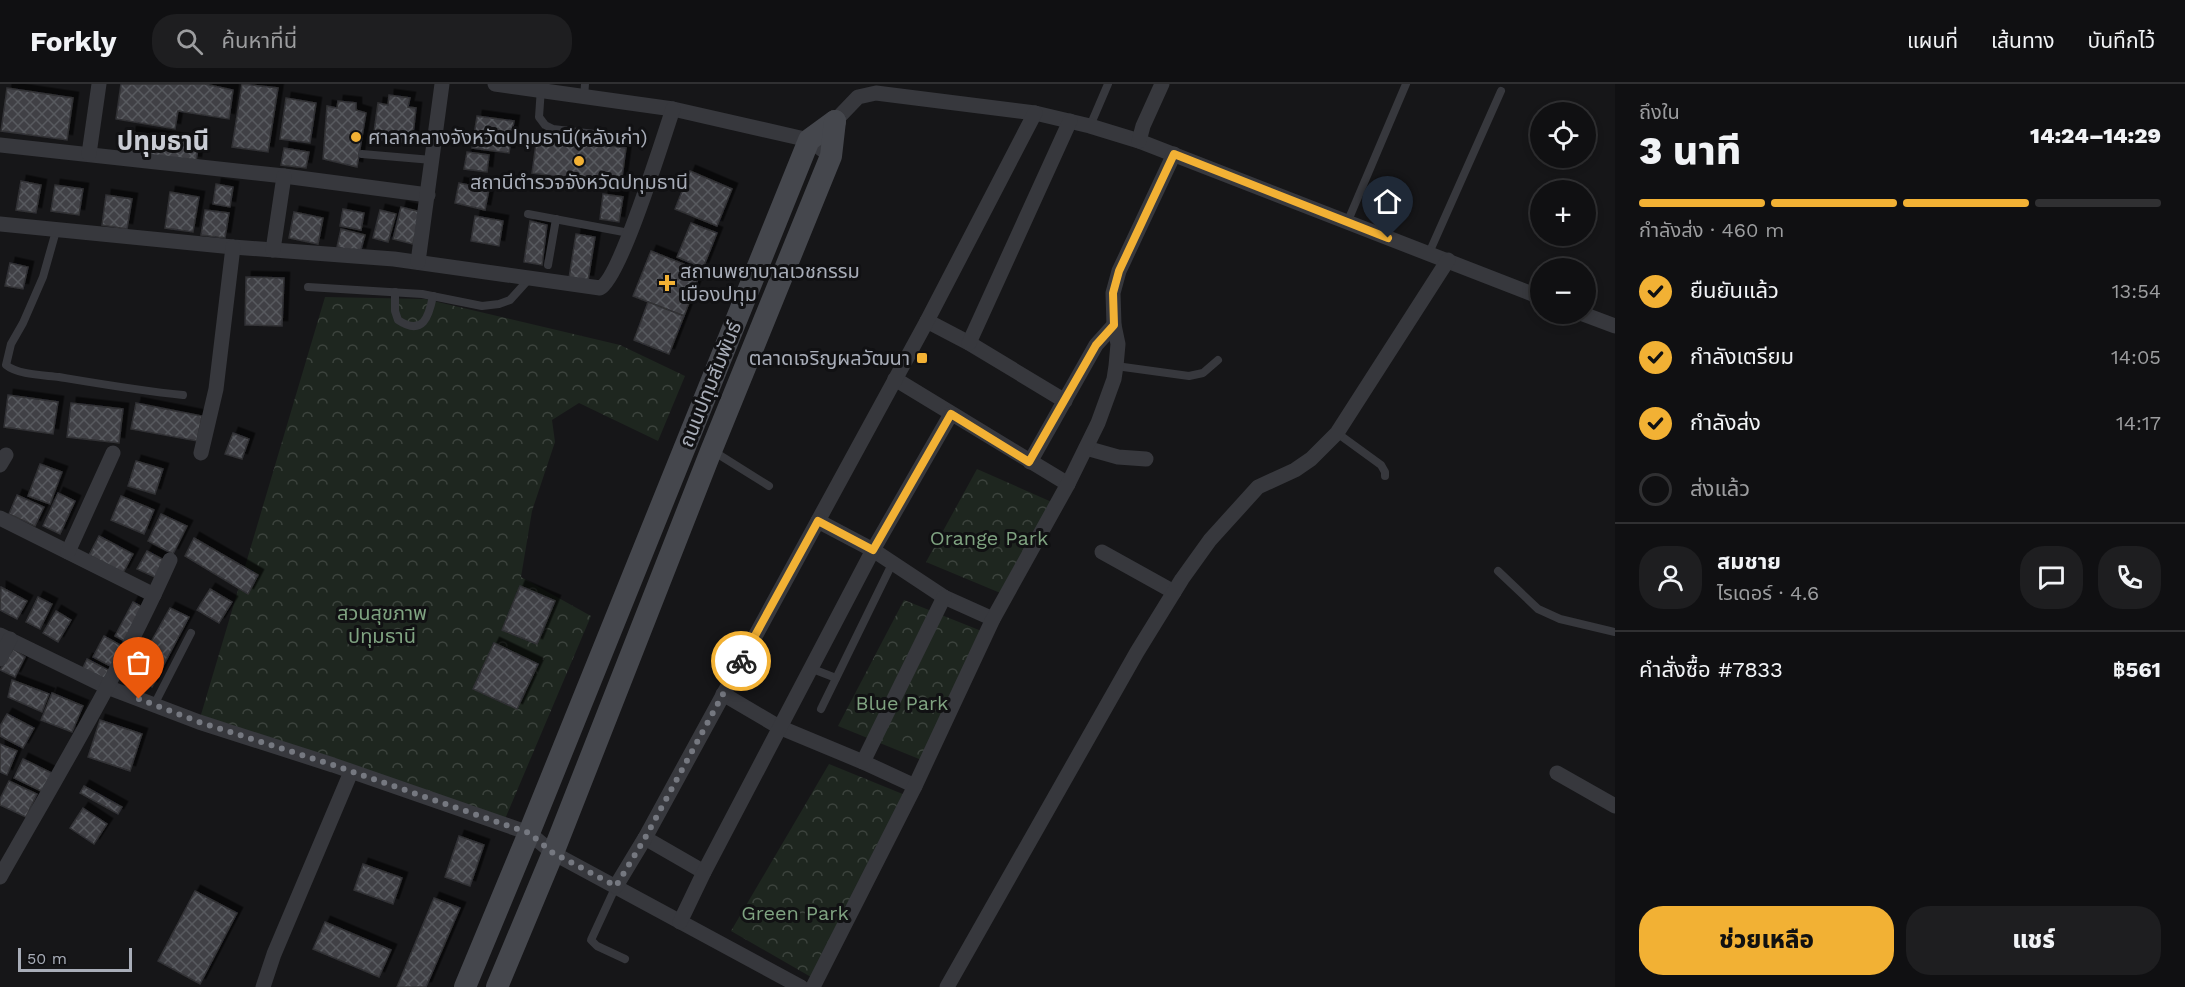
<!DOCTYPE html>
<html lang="th">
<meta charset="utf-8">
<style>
:root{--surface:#101012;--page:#1e1e20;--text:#f1f3f6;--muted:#9c9d9f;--line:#303032;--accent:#f2b134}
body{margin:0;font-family:"Work Sans","Noto Sans Thai",sans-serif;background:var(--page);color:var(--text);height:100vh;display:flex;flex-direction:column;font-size:22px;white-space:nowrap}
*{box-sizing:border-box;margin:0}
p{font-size:20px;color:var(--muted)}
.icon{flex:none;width:33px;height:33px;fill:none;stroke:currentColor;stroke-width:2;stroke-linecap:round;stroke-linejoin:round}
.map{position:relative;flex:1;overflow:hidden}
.panel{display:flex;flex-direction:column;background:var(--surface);width:570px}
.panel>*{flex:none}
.fabs{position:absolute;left:1530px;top:18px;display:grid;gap:12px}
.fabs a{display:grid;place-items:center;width:66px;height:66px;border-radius:50%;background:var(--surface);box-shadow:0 3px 9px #0003,0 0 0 2px var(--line);font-size:30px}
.scale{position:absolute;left:18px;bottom:15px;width:114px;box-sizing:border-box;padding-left:6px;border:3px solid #a8adb8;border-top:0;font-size:16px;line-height:21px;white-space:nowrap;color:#a8adb8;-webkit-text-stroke:4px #111113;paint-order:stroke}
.pin{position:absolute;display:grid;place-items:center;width:51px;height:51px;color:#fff;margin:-62px -26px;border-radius:50% 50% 50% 0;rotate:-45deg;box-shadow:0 0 6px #0007}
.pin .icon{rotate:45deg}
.courier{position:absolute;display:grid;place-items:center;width:60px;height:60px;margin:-30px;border:4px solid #f2b134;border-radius:50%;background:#fff;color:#222;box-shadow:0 2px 8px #0007}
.summary em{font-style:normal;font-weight:800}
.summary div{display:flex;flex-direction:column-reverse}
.summary{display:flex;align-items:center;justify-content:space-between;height:102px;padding:0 24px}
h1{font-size:39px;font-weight:800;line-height:45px}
.bar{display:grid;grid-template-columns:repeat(4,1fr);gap:9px 6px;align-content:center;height:72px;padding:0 24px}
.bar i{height:8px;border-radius:4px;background:var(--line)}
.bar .on{background:var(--accent)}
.bar p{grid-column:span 4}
.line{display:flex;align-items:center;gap:15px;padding:0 24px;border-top:2px solid var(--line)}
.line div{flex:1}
.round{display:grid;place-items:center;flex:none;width:63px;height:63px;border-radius:24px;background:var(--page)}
ol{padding:0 24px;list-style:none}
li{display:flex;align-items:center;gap:18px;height:66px}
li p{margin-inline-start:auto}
li .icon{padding:6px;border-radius:50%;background:var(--accent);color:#111;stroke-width:4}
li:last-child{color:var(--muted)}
li i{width:33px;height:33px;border:3px solid var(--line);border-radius:50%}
.primary-button{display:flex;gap:12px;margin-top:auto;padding:12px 24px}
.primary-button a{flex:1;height:69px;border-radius:24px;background:var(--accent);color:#111;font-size:24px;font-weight:800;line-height:69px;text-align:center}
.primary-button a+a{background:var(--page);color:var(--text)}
header{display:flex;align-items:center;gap:36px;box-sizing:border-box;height:84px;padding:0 30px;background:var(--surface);border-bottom:2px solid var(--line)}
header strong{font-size:28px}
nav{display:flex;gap:33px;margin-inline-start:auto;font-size:21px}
.search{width:420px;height:54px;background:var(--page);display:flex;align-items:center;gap:15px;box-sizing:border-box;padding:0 21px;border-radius:24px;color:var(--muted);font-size:22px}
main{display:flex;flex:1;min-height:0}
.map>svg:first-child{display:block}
</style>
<header>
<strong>Forkly</strong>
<div class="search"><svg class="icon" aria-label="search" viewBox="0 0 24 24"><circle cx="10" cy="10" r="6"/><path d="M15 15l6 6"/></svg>ค้นหาที่นี่</div>
<nav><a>แผนที่</a><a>เส้นทาง</a><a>บันทึกไว้</a></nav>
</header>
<main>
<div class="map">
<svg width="1615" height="903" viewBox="0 0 1615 903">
<defs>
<pattern id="park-crowns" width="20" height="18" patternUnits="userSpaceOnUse" patternTransform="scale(1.5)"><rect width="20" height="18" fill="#1e261f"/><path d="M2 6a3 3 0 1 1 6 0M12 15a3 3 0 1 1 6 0" fill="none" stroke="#3c433d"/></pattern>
<pattern id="building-cross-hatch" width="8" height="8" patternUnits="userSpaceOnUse" patternTransform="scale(1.5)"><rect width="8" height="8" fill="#404145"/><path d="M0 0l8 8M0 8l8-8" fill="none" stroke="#595a5e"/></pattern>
<filter id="shadow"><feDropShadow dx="5.5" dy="-5.5" stdDeviation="0" flood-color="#0009"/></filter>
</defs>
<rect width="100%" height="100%" fill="#161618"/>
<g fill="url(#park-crowns)">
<path d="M325 213 425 215 620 261 685 292 658 357 579 319 552 336 555 358 532 427 521 493 591 532 505 735 200 634Z"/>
<path d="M977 385 1054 419 1010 513 926 478Z"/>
<path d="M904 516 984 548 924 677 838 642Z"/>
<path d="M829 680 910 713 811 893 731 847Z"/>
</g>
<g fill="url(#building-cross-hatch)" stroke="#303034" stroke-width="1.5" filter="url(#shadow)">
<path d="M121 0H205L233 6 229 35 178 27 175 45 116 35Z"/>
<path d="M242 0 278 4 268 68 232 63Z"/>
<path d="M7 4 73 14 67 56 1 47Z"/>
<path d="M389 11 410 14 408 23 416 24 412 60 373 55 378 19 388 21Z"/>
<path d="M286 14 316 19 310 59 280 55Z"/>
<path d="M338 17 356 19V26L366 29 357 83 323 75 327 22 337 24Z"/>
<path d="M477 32 514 37 509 69 472 64Z"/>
<path d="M131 48 199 58 196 78 128 68Z"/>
<path d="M537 52 626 64 621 101 532 89Z"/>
<path d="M284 64 309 68 306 84 281 81Z"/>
<path d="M467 68 489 71 487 88 464 85Z"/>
<path d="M690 87 732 105 717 142 675 125Z"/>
<path d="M21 97 41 101 36 129 16 126Z"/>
<path d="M459 99 489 105 485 126 455 119Z"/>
<path d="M216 100 233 103 230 123 213 120Z"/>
<path d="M55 101 83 105 79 131 51 127Z"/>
<path d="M170 108 199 113 193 148 165 144Z"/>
<path d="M603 110 623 113 619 138 600 135Z"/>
<path d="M106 111 132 115 127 145 102 141Z"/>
<path d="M401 123 421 128 413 160 393 155Z"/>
<path d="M343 125 364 129 361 146 340 142Z"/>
<path d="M205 126 229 129 225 154 201 151Z"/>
<path d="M380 126 396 130 388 158 373 154Z"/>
<path d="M294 128 323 134 318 160 289 154Z"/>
<path d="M475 132 503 137 499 162 471 157Z"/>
<path d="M530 137 547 141 542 181 524 178Z"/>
<path d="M691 139 717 149 703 184 677 173Z"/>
<path d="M341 145 365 151 360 169 337 163Z"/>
<path d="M576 150 595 153 588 197 569 194Z"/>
<path d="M651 167 701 187 684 232 633 212Z"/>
<path d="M10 179 28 183 23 205 5 202Z"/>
<path d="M246 193 284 194 282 242 245 241Z"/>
<path d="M648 218 684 232 669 270 634 256Z"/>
<path d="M8 311 58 318 53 350 4 343Z"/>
<path d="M71 319 123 325 119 359 67 353Z"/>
<path d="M136 319 202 332 197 357 131 345Z"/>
<path d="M233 349 249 355 242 375 225 370Z"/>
<path d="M136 377 163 385 155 410 128 402Z"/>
<path d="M40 380 62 388 50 420 28 412Z"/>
<path d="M58 409 75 417 60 450 43 442Z"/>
<path d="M17 411 44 423 35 442 9 430Z"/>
<path d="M121 412 154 426 144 450 111 436Z"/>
<path d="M161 430 187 442 173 470 148 457Z"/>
<path d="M99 452 133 470 123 489 89 471Z"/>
<path d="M194 454 258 491 248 510 185 472Z"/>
<path d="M147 467 166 477 157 494 137 485Z"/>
<path d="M520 502 555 517 537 560 502 546Z"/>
<path d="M1 503 27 517 17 535 0 526Z"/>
<path d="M210 505 232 518 219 539 197 526Z"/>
<path d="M38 513 52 520 40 545 26 538Z"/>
<path d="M133 518 146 525 128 559 115 552Z"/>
<path d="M170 524 189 533 152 603 132 592Z"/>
<path d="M56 527 71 536 58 558 43 549Z"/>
<path d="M104 552 124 563 114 584 93 573Z"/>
<path d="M494 559 538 580 517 625 473 605Z"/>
<path d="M13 565 25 573 15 593 0 586Z"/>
<path d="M87 575 112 588 106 599 82 586Z"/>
<path d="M12 596 49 610 42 628 8 613Z"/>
<path d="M52 609 83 622 72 648 41 636Z"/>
<path d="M7 630 34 644 23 664 0 652V642Z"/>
<path d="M100 636 142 650 130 687 88 673Z"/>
<path d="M0 660 17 667 7 691 0 688Z"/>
<path d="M23 675 52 689 43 708 14 694Z"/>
<path d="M9 697 37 710 26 733 0 721V715Z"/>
<path d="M84 702 122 723 118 730 80 709Z"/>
<path d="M83 724 107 740 94 760 70 744Z"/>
<path d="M459 752 484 761 470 802 445 793Z"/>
<path d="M363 780 402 794 393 820 354 806Z"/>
<path d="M195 807 237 829 200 900 158 877Z"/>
<path d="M434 814 460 824 426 903H397Z"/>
<path d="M325 838 391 866 379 893 313 865Z"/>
</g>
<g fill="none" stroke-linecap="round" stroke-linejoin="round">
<g stroke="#37383d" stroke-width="8">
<path d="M541 4 539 33 545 41 553 45 611 52"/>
<path d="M584 13 585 0"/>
<path d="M1090 42 1108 0"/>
<path d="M362 70 432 76"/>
<path d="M528 130 629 149"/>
<path d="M1347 139 1406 0"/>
<path d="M56 147 43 193 23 239 11 260 6 281C18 291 44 291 59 293 101 300 142 307 183 311"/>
<path d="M1429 169 1501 7"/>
<path d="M548 181 556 135"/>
<path d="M308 203 422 210 482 222 499 220 510 216 529 195"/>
<path d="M395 208V227L398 236C423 253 429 232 433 212"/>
<path d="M1116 282 1189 292 1203 289 1218 276"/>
<path d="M1337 349 1381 381 1385 388V392"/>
<path d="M713 367 769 402"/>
<path d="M1498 487 1538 525 1560 535 1615 548"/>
<path d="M810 584 836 594"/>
<path d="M154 621 191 549"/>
<path d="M821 625 892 480"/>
<path d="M616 802 591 856 597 862 625 875"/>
</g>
<g stroke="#37383d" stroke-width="15">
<path d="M495 0 673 25 809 56 831 72"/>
<path d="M835 37 858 13 876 9 1035 29 1090 42 1139 57 1540 213"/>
<path d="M1139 57 1143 42 1162 0"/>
<path d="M0 61 284 92 428 111"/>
<path d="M89 70 99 0"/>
<path d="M0 140 233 163 394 175 600 204C620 195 663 54 673 25"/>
<path d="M273 166 284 92"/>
<path d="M418 178 442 0"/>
<path d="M1583 230 1615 242"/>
<path d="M927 237 969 259 1065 317"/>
<path d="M969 259 1070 37"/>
<path d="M895 295 1068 400"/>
<path d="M951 330 873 466 944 513 993 535"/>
<path d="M1086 364 1118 373 1146 375"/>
<path d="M201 369 216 305 233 163"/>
<path d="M1030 378 1096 261 1114 241"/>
<path d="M0 381 6 371"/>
<path d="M0 434 154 511"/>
<path d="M68 468 113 369"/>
<path d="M1102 468 1174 508"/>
<path d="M0 551 107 603 199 638 333 681 529 749 553 769 801 903"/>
<path d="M0 575 10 555"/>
<path d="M723 610 779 643 863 678 915 702"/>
<path d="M863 678 944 513"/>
<path d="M1557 689 1615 722"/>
<path d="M645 754 704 788"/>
<path d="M0 793C59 689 121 586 170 476"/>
<path d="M616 802 645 754 927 237 1035 29"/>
<path d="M680 838 704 788 873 466 818 437"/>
<path d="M263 903 274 870 351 688"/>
<path d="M813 903 915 702 993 535 1068 400 1098 339 1114 295 1116 282 1118 260 1114 241 1113 209 1119 187 1174 70"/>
<path d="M947 903 1137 568 1182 495 1210 456 1258 403 1295 386 1311 375 1337 349 1448 176"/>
</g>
<g stroke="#45474d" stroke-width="22">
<path d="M465 903 529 749 809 56 835 37"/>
<path d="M497 903 553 769 711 367 831 72 835 37"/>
</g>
</g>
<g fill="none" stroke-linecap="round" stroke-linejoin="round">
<path stroke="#757880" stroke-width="6" stroke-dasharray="0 10.8" d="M139 615 199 638 333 681 529 749 553 769 616 802 645 754 741 577"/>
<path stroke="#f2b134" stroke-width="8" d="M741 577 818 437 873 466 951 330 1029 378 1096 261 1114 241 1113 209 1119 187 1174 70 1388 154"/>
</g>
<g fill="#f2b134" stroke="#111113" stroke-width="2">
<circle cx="356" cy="53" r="6"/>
<circle cx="579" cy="77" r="6"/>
<path d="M664 190h6v6h6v6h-6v6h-6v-6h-6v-6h6z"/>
<rect x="916" y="268" width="12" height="12" rx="3"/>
</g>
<g text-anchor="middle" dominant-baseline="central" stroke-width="6" stroke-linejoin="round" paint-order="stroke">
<g font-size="20" fill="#a8adb8" stroke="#111113" text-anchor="start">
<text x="368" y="53">ศาลากลางจังหวัดปทุมธานี(หลังเก่า)</text>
<text x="579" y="98" text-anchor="middle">สถานีตำรวจจังหวัดปทุมธานี</text>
<text x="680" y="187">สถานพยาบาลเวชกรรม<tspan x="680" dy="23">เมืองปทุม</tspan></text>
<text x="910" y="274" text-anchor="end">ตลาดเจริญผลวัฒนา</text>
</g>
<g font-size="20" fill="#a8adb8" stroke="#111113">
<text transform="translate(710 300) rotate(-68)">ถนนปทุมสัมพันธ์</text>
</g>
<g font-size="20" fill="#7fa381" stroke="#111113">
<text x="989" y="454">Orange Park</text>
<text x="382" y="529">สวนสุขภาพ<tspan x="382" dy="23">ปทุมธานี</tspan></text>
<text x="902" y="619">Blue Park</text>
<text x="795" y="829">Green Park</text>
</g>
<g font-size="26" font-weight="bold" fill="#c9ccd4" stroke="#111113">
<text x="163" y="57">ปทุมธานี</text>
</g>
</g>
</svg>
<div class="fabs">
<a><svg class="icon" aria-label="locate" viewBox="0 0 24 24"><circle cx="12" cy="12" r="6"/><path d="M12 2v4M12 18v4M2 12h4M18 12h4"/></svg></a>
<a>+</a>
<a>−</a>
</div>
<div class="scale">50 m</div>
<div class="pin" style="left:139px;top:615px;background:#ea580c"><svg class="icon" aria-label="bag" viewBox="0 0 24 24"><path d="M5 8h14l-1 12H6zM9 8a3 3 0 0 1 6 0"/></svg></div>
<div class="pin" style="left:1388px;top:154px;background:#1f2937"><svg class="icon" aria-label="home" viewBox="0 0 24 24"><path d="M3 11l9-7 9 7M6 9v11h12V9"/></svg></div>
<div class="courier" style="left:741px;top:577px"><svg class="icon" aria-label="bike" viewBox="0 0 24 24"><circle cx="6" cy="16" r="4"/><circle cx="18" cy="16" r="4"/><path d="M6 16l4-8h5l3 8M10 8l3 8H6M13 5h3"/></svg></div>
</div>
<section class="panel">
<div class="summary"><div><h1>3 นาที</h1><p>ถึงใน</p></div><em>14:24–14:29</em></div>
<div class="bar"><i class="on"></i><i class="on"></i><i class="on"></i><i></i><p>กำลังส่ง · 460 m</p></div>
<ol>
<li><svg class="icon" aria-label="check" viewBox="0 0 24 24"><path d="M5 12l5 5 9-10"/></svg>ยืนยันแล้ว<p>13:54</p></li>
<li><svg class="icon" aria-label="check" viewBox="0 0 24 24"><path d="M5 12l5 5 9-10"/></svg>กำลังเตรียม<p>14:05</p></li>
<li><svg class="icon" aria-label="check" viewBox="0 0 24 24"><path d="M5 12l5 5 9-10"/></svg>กำลังส่ง<p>14:17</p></li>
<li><i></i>ส่งแล้ว</li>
</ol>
<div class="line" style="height:108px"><a class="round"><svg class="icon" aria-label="person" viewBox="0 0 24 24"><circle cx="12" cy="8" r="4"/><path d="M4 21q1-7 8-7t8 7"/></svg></a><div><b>สมชาย</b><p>ไรเดอร์ · 4.6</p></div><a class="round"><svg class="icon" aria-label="chat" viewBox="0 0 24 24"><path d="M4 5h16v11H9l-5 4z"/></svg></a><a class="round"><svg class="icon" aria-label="phone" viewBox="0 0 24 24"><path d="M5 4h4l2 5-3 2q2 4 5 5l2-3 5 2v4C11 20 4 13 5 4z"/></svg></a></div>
<div class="line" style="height:78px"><div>คำสั่งซื้อ #7833</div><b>฿561</b></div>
<div class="primary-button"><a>ช่วยเหลือ</a><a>แชร์</a></div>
</section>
</main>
